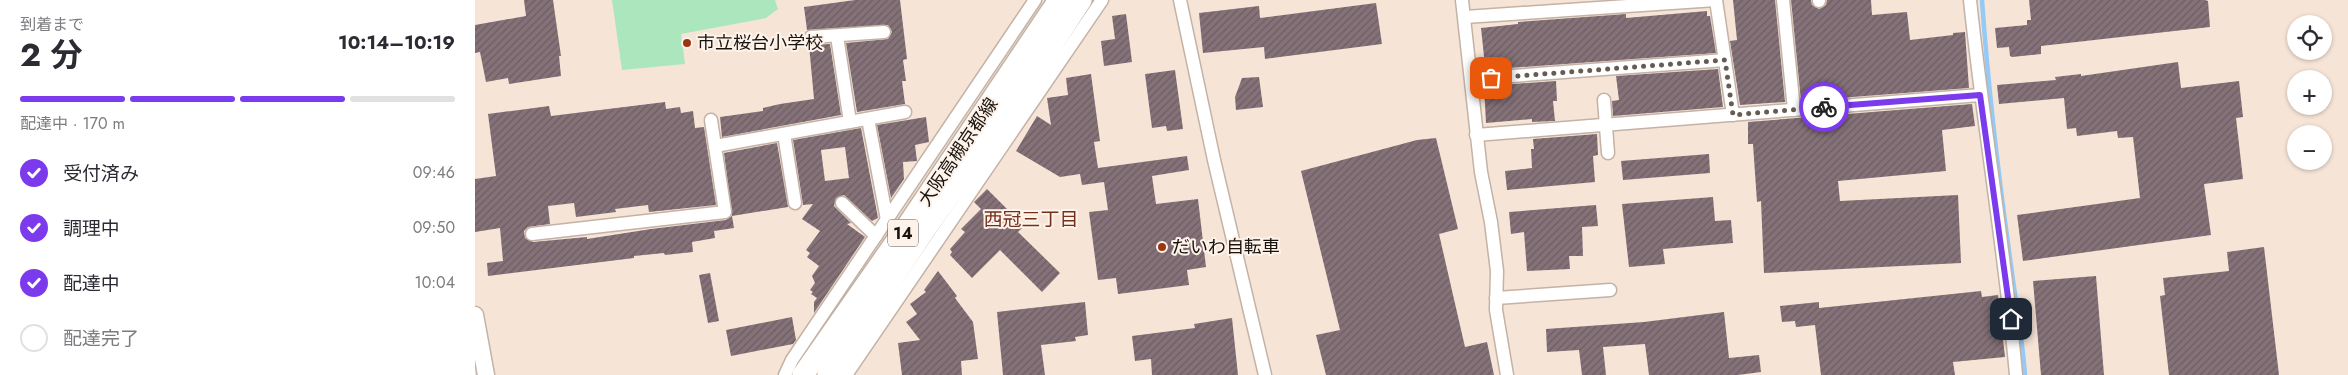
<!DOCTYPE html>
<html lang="ja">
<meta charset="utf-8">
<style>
:root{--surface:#fff;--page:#f7f7f7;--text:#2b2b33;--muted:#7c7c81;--line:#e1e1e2;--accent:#7c3aed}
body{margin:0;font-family:Jost,"Noto Sans JP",sans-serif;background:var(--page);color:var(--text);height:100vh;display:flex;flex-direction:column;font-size:19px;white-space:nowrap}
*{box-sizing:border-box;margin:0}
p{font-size:16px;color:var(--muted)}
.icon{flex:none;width:28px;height:28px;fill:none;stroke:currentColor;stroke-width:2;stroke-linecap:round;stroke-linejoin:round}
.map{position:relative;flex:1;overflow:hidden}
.side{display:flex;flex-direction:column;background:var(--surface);width:475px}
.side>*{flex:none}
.tools{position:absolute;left:1812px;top:15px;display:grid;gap:10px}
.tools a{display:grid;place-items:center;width:45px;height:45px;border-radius:50%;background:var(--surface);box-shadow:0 1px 4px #0004;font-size:25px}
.pin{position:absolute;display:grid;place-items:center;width:42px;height:42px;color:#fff;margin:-21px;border-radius:10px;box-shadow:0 2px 8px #0006}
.courier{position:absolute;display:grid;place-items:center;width:50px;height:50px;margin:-25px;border:4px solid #7c3aed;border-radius:50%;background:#fff;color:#222;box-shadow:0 1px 6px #0007}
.summary em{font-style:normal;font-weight:700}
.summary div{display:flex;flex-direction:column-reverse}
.summary{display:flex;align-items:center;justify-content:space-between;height:85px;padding:0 20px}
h1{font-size:32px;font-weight:700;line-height:38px}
.bar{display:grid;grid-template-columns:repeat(4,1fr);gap:8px 5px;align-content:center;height:60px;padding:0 20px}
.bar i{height:6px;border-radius:4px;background:var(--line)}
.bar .current{background:var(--accent)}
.bar p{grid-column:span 4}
ol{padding:0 20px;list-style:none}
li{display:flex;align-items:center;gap:15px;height:55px}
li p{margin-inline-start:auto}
li .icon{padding:5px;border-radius:50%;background:var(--accent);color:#fff;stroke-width:4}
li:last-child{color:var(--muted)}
li i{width:28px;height:28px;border:2px solid var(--line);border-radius:50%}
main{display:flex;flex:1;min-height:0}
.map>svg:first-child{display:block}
</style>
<main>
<section class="side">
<div class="summary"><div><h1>2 分</h1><p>到着まで</p></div><em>10:14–10:19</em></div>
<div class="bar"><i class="current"></i><i class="current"></i><i class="current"></i><i></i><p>配達中 · 170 m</p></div>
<ol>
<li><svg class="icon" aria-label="check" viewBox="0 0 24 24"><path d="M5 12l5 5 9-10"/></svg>受付済み<p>09:46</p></li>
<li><svg class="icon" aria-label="check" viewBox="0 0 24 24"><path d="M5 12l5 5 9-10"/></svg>調理中<p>09:50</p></li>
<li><svg class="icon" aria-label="check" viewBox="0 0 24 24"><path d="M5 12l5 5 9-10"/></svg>配達中<p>10:04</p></li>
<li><i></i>配達完了</li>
</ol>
</section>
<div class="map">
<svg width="1873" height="375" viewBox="0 0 1873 375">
<defs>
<pattern id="building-hatch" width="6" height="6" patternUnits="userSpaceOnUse" patternTransform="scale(1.25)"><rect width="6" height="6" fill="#857279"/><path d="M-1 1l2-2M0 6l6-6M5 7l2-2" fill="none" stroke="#6c5c62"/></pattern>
</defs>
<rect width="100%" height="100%" fill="#f6e5d7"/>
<path fill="#ace6bc" d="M137 0H300L303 9 291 18 206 34 210 64 147 70Z"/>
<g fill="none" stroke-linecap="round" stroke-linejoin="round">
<path stroke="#93caf8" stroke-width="4.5" d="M1507 0C1513 86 1523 172 1535 258 1540 297 1547 335 1550 375"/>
</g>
<g fill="url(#building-hatch)" fill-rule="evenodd">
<path d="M49 0H78L86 56H84L86 76 34 84 33 78 11 82 5 52 0 53V25L51 16Z"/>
<path d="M380 0H425L432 59 428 60 431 81H427L430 104 382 112 371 43 413 39 417 32 413 25 332 30 329 7Z"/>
<path d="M1258 0H1300L1310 102 1265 105 1255 41 1262 40Z"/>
<path d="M1316 0H1336L1337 5 1344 9 1351 5 1352 0H1396L1397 15 1432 12 1435 40 1478 35V33L1490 32 1494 88 1326 101Z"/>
<path d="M1554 0H1730L1733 1 1735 27 1566 46V54L1537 57 1535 56 1534 47 1522 48 1520 28 1552 25V20H1556Z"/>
<path d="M901 3 907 44 790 59 789 47 728 53 724 13 784 6 785 18Z"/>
<path d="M1232 11V16H1235L1241 53 1007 70V66H1010L1006 28 1043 24V22L1151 14V18Z"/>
<path d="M651 14 657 62 629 66 626 41 640 39 637 16Z"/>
<path d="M355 44 366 115 247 137 245 117 288 111V108L305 104 339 99 334 45Z"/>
<path d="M1703 62 1706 88 1764 81 1768 117 1761 118 1768 179 1729 184 1736 235 1548 261 1542 215 1665 198 1658 137 1643 138 1642 131 1602 136 1601 128 1592 129 1589 98 1524 104 1522 85 1581 80 1580 77 1606 74V76Z"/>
<path d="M1243 69 1248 107 1138 116 1137 101 1144 100 1141 76Z"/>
<path d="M700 70 708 129 692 131 691 126 677 128 670 74Z"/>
<path d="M616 74 625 141 619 142 623 168 712 156 714 170 677 176 681 204 723 199 731 267 712 270 714 285 643 294 641 278 623 280 614 212 633 210 629 182 607 185 605 174 585 177 541 151 562 116 576 125 572 98 593 95 591 78Z"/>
<path d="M784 77 788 107 761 110 760 97 767 78Z"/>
<path d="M1081 81 1082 101H1078L1080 121 1057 122V119L1011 123 1009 86Z"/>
<path d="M190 102 191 109 205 107 206 113 218 111 220 128 229 127 241 205 174 212 173 205 140 209 141 212 101 217 99 203 73 206 75 224 53 227 49 231 50 238 58 242 112 237V239L176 229 251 220 257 216 259 228 239 231 240 238 217 242 218 252 190 255 189 253 159 256V258L13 276 12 263 28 261 25 228 0 232V179L21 176 13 114 74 106 76 116Z"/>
<path d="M1497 104 1500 126 1467 130 1471 171 1363 181 1365 201 1483 195 1486 263 1289 273 1286 201 1282 202 1278 144H1273V122Z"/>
<path d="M451 117 454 142 440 145 442 161 428 162 429 179 416 198 402 125Z"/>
<path d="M386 128 403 218 397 221 369 195 361 198 359 206 376 223 372 224 390 237 339 313V302L342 298 336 294 338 292 335 290 340 283 337 276 344 266 332 257 335 253 331 250 345 231 327 219 338 204 328 205 318 140ZM370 147 374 178 350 181 346 150Z"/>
<path d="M1122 134 1123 155 1118 156 1120 182 1032 190 1030 171 1057 168 1056 149H1059L1058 139Z"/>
<path d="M961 138 983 229 964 234 990 347 1012 342 1019 375H851L841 335 865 330 826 171 942 140Z"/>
<path d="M302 143 313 207 257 216 249 153Z"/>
<path d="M1234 154 1235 173 1148 180 1146 161Z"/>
<path d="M512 189 534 211 531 213 547 228 543 232 585 273 567 292 525 250 497 278 475 255 477 252 475 249 490 232 486 229 506 209 499 202Z"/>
<path d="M1238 197 1240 221 1256 220 1258 243 1188 249 1190 264 1154 267 1147 204Z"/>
<path d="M1121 205 1123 226 1107 227 1108 256H1094L1095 269 1052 271 1049 232 1036 234 1034 212Z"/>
<path d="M1789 247 1804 375H1694L1685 296 1690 295 1688 278 1754 271 1752 252Z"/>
<path d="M463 271 482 296 480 298 498 322 503 359 486 361 487 375H427L423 343 445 340 431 322 442 314 435 304 451 292 449 290Z"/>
<path d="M235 273 244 321 233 323 224 275Z"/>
<path d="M1621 276 1629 375H1566L1558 281Z"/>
<path d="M1506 291 1507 297 1523 295 1530 357 1478 362 1480 375H1346L1340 325 1321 327 1320 321 1307 322 1305 306 1344 302V308Z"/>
<path d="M610 302 613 335 600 337 601 341 566 345 570 375H528L522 312Z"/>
<path d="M1249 312 1254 358 1284 355 1286 372 1263 375H1174L1170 344 1128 347 1131 375H1107L1104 350 1072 352 1071 329 1169 322Z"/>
<path d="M317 317 321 340 318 344 256 356 251 330Z"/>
<path d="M757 318 763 375H677L676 359 660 361 657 336 720 328 719 324Z"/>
</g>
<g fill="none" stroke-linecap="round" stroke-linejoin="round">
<defs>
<g id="minor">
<path d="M705 0 739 160 790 375"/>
<path d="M987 0 1006 172 1016 222 1022 271 1021 310 1032 375"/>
<path d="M1241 0 1258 115"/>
<path d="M1308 0 1319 110"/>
<path d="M1344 0V1"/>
<path d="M1495 0C1508 125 1530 250 1541 375"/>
<path d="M990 17 1241 0"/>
<path d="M362 36 375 122"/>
<path d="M336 37 409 32"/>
<path d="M997 79 1250 60"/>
<path d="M1129 100 1133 153"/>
<path d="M393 119 412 220"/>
<path d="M309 134 320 203"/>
<path d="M1001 135 1505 95"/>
<path d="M240 146 430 112"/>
<path d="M367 203 401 236"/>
<path d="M57 234 250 212 236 120"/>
<path d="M1021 298 1135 290"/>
<path d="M310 375 317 360 560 0"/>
<path d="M371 375 627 0"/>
</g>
<path id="tertiary" d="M0 315 11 375"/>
<g id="primary">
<path d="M328 375 435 222 584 0"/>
<path d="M353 375 449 231 541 100 606 0"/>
</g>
</defs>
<use href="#minor" stroke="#c3b2a5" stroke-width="15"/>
<use href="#tertiary" stroke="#c3b2a5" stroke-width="19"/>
<use href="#primary" stroke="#c3b2a5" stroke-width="24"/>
<use href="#minor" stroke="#fff" stroke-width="12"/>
<use href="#tertiary" stroke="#fff" stroke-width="16"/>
<use href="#primary" stroke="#fff" stroke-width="21"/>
</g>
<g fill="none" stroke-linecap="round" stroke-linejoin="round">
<path stroke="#665c54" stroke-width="5" stroke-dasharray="0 9" d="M1016 78 1250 60 1258 115 1349 107"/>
<path stroke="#7c3aed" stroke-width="6" d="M1349 107 1505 95 1536 319"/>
</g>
<g fill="#9c3512" stroke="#fef3eb" stroke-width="2">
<circle cx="212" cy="43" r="5"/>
<circle cx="687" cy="247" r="5"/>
</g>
<g text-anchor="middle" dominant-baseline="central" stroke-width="4" stroke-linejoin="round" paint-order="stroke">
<rect fill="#fef3eb" stroke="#5e5650" stroke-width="1" x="413" y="219.5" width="30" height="27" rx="4"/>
<g font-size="16" font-weight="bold" fill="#19130e">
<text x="428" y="233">14</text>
</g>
<g font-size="18" fill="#19130e" stroke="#fef3eb" text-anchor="start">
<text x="222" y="43">市立桜台小学校</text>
<text x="697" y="247">だいわ自転車</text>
</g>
<g font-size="18" fill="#19130e" stroke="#fef3eb">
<text transform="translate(483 152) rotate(-56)">大阪高槻京都線</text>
</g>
<g font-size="19" fill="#73301b" stroke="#fef3eb">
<text x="556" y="219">西冠三丁目</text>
</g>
</g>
</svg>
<div class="tools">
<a><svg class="icon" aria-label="locate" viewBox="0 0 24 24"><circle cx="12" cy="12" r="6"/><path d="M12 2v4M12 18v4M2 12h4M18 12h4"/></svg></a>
<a>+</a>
<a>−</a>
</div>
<div class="pin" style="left:1016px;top:78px;background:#ea580c"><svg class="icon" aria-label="bag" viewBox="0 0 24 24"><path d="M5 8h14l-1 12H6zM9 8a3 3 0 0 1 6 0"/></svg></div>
<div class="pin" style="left:1536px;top:319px;background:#1f2937"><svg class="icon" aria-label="home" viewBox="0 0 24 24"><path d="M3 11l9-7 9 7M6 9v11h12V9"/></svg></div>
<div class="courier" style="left:1349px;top:107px"><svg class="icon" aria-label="bike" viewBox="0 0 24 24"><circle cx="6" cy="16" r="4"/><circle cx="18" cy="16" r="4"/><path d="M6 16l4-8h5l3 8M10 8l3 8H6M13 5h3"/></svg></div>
</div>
</main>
